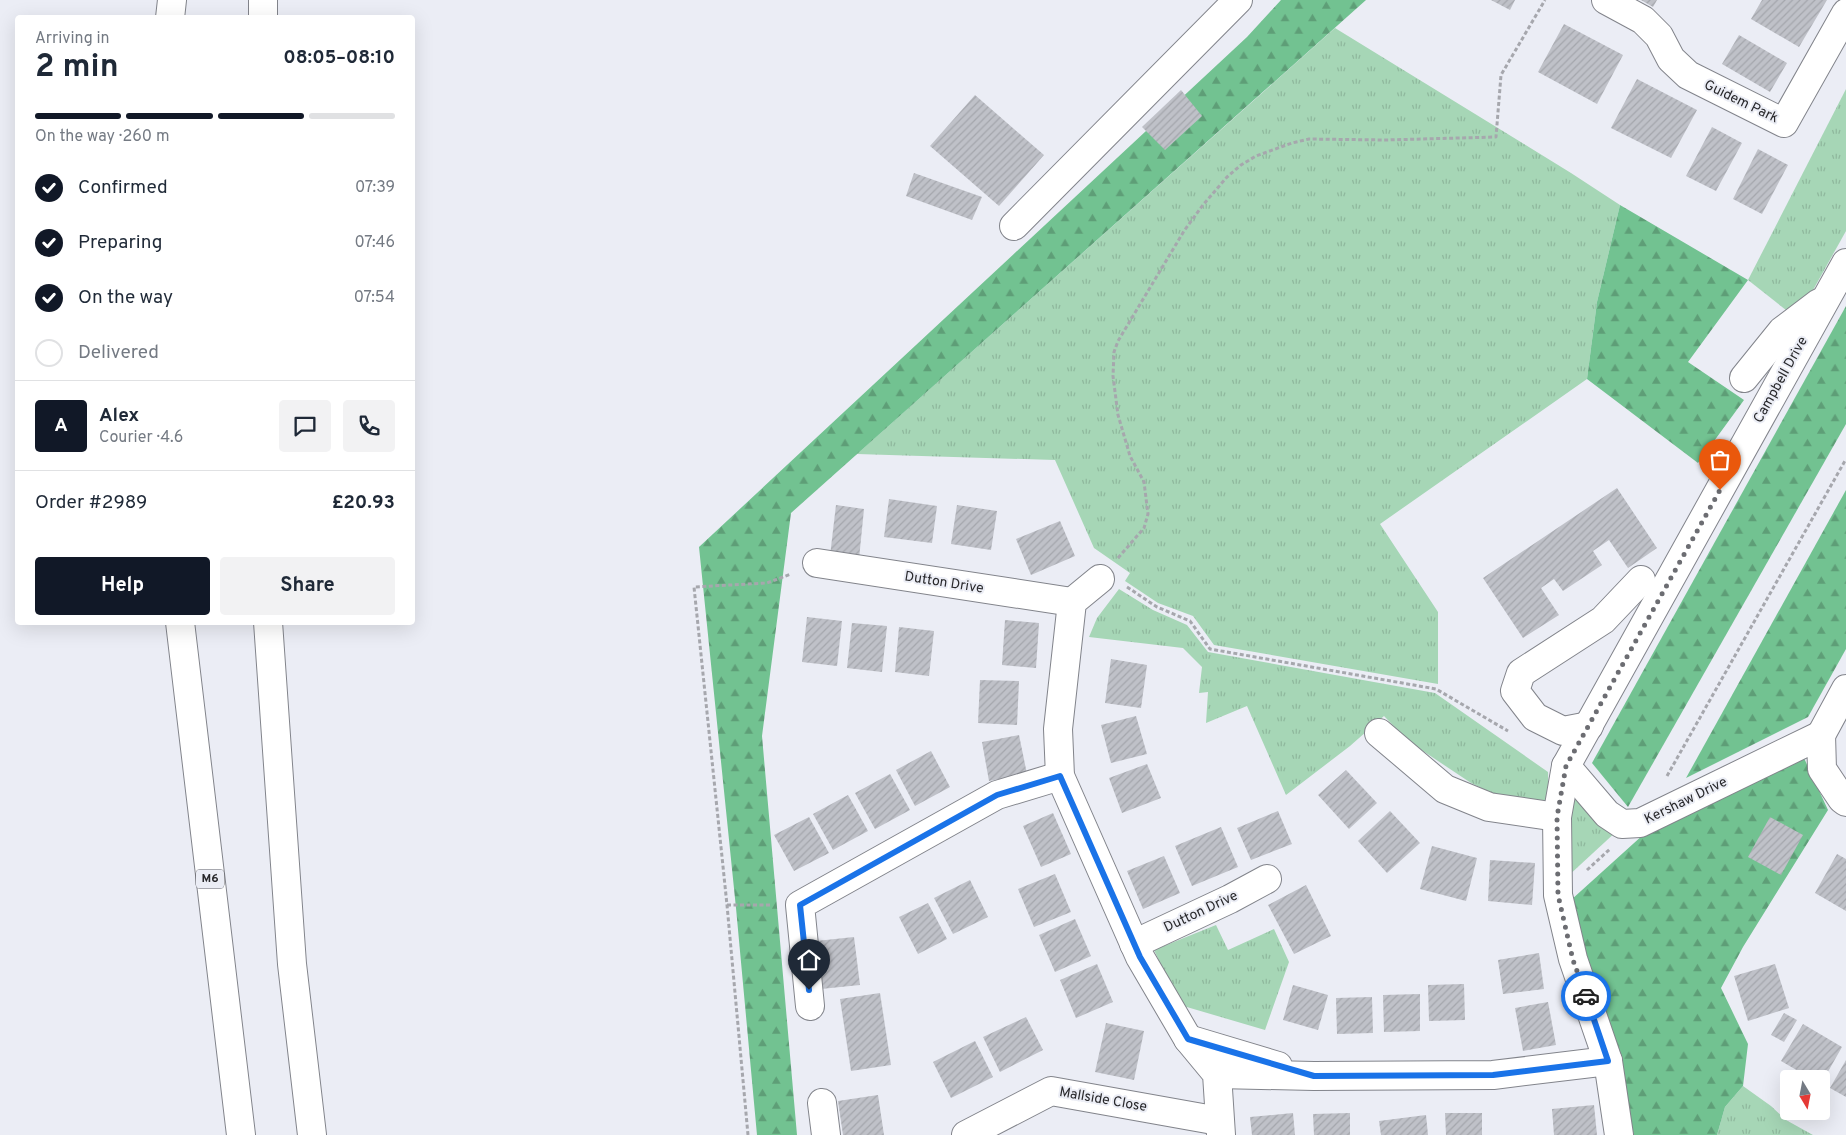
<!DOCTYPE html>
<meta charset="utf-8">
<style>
:root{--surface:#fff;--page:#f2f2f3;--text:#1f2937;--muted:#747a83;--line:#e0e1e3;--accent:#111827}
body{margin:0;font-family:Overpass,sans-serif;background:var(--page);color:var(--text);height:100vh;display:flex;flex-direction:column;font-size:19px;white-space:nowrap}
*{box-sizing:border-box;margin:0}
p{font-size:16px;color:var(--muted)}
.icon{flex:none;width:28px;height:28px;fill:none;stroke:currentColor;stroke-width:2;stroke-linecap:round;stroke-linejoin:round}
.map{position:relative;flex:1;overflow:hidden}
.drawer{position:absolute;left:15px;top:15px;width:400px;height:610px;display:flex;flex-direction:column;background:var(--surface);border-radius:5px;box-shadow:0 5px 20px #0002}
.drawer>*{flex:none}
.needle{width:32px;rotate:170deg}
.tools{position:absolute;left:1780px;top:1070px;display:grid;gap:10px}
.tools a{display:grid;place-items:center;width:50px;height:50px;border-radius:5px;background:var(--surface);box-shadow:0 5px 20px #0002;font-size:25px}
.pin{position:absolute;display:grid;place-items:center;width:42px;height:42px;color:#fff;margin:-51px -21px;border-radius:50% 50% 50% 0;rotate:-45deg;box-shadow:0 0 5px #0007}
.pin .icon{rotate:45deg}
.courier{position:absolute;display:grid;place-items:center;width:50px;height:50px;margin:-25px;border:4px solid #1a73e8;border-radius:50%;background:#fff;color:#222;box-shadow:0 1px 6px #0007}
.summary em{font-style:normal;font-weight:700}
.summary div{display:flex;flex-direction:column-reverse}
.summary{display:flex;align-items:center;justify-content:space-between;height:85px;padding:0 20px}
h1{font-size:32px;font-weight:700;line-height:38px}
.bar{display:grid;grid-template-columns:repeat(4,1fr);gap:8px 5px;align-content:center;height:60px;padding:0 20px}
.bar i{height:6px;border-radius:4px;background:var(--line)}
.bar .current{background:var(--accent)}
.bar p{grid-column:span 4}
.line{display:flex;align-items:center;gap:12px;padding:0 20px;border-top:1px solid var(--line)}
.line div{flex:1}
.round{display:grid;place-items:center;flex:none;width:52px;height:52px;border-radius:5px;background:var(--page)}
ol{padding:0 20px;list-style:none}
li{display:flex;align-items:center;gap:15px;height:55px}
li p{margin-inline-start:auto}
li .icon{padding:5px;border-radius:50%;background:var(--accent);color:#fff;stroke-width:4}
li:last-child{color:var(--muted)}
li i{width:28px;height:28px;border:2px solid var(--line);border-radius:50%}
.cta{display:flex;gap:10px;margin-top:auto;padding:10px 20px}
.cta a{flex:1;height:58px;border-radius:5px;background:var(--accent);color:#fff;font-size:20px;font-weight:700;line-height:58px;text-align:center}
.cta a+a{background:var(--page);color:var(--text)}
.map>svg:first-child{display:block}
</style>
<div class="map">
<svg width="1846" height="1135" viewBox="0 0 1846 1135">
<defs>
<pattern id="grass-tufts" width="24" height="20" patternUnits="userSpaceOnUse" patternTransform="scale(1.25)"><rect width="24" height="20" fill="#a6d6b6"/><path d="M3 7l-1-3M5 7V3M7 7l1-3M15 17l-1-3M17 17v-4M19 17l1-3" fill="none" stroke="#8fb89d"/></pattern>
<pattern id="forest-firs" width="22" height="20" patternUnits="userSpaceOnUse" patternTransform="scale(1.25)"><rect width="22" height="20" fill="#72c291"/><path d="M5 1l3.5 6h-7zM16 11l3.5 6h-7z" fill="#5e9e77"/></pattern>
<pattern id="building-hatch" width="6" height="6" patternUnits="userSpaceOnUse" patternTransform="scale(1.25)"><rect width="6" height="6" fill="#bfc1c8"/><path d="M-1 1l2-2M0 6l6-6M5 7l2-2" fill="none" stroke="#a4a6ac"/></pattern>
</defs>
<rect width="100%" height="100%" fill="#ebedf5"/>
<g fill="url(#grass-tufts)">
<path d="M1335 28 1571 173 1620 205 1597 302 1587 379 1380 524 1438 612V684L1214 645 1193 616 1158 603 1125 581 1130 573 1094 548 1055 460 857 454Z"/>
<path d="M1846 89V231L1803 308 1791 314 1748 280Z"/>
<path d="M1119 589 1153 610 1187 625 1208 652 1435 693 1548 772 1549 801 1502 798 1471 783 1408 741 1384 716 1350 746 1286 795 1247 706 1206 723 1208 692 1199 693 1202 667 1183 648 1089 637 1097 618Z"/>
<path d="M1570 784 1618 830 1567 877Z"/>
<path d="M1216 925 1228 950 1274 929 1289 962 1265 1030 1180 1005 1154 950Z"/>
<path d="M1743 1086 1771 1106 1786 1120 1813 1135H1717L1725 1107Z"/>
</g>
<g fill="url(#forest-firs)">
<path d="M1281 0H1366L791 513 762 736 797 1135H757L736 908 699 547 1247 37Z"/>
<path d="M1620 205 1748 280 1688 362 1744 400 1698 463 1587 379 1597 302Z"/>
<path d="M1846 306V424L1628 807 1592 763Z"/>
<path d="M1846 490V649L1808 717 1686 778Z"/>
<path d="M1804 758 1828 810 1743 947 1721 988 1748 1044 1743 1086 1725 1107 1717 1135H1634L1583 969 1571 900 1644 834Z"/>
</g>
<g fill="url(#building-hatch)">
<path d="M1491 0H1515L1510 10Z"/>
<path d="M1641 0H1657L1653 7Z"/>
<path d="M1762 0H1827L1799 47 1751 19Z"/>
<path d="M1564 24 1623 55 1597 104 1538 72Z"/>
<path d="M1739 35 1787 63 1770 92 1722 64Z"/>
<path d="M1637 79 1697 110 1671 158 1611 128Z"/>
<path d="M1181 90 1202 116 1165 150 1142 127Z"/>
<path d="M975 95 1044 155 999 206 930 146Z"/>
<path d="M1712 127 1742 143 1716 191 1686 176Z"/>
<path d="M1758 149 1788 165 1762 214 1733 199Z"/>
<path d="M914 173 982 197 972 220 906 196Z"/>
<path d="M1617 488 1657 548 1628 568 1609 540 1593 551 1602 565 1563 591 1554 579 1541 588 1559 615 1523 638 1483 578Z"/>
<path d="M889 499 937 506 932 543 884 537Z"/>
<path d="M836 505 864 509 859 559 830 556Z"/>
<path d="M957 505 997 511 991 550 951 544Z"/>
<path d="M1060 521 1075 556 1031 575 1016 539Z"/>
<path d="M807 617 842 621 837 666 802 662Z"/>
<path d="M1005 620 1039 623 1036 668 1002 665Z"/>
<path d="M852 623 887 626 882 672 847 668Z"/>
<path d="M899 627 934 631 929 676 895 672Z"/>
<path d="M1111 659 1147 665 1141 708 1105 703Z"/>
<path d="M980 680 1019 681 1017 725 978 723Z"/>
<path d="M1136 716 1147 754 1111 763 1101 725Z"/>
<path d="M1019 735 1027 774 989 781 982 742Z"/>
<path d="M931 751 950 787 915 806 896 770Z"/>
<path d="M1147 764 1161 798 1122 813 1109 778Z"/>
<path d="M1346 770 1377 803 1349 829 1318 795Z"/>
<path d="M890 774 910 810 875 829 855 793Z"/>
<path d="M848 795 868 831 833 850 813 814Z"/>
<path d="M1278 811 1292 844 1251 860 1237 828Z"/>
<path d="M1390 811 1420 843 1387 873 1358 841Z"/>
<path d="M1053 813 1071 854 1041 867 1023 826Z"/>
<path d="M809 817 829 853 794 871 774 835Z"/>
<path d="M1770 817 1803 835 1781 875 1748 857Z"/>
<path d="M1221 827 1238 867 1192 886 1175 846Z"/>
<path d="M1432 846 1477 858 1466 901 1420 889Z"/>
<path d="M1837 854 1846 859V911L1815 893Z"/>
<path d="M1164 856 1180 893 1143 909 1127 871Z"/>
<path d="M1490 860 1535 863 1532 905 1488 901Z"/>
<path d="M1055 874 1071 912 1034 927 1018 889Z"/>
<path d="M970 880 988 917 953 934 934 898Z"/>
<path d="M1306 885 1331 936 1294 954 1268 905Z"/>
<path d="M928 903 947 939 918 954 899 917Z"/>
<path d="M1075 919 1091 956 1055 972 1039 935Z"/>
<path d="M854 937 860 985 821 989 816 941Z"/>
<path d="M1539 953 1544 989 1503 994 1498 960Z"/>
<path d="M1097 964 1113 1002 1076 1018 1060 980Z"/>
<path d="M1775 964 1789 1008 1748 1021 1734 976Z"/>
<path d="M1464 984 1465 1020 1429 1021 1428 985Z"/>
<path d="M1293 985 1328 995 1318 1030 1283 1020Z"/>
<path d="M880 993 891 1065 851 1071 840 999Z"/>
<path d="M1420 994V1031L1384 1032 1383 995Z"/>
<path d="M1372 997 1373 1033 1337 1034 1336 998Z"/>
<path d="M1548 1002 1556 1045 1523 1051 1515 1008Z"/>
<path d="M1784 1013 1797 1020 1784 1042 1771 1035Z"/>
<path d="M1026 1017 1043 1050 1000 1072 983 1037Z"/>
<path d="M1106 1023 1144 1031 1134 1080 1095 1072Z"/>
<path d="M1803 1024 1842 1047 1821 1084V1079H1812L1781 1061Z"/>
<path d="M975 1041 993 1077 951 1098 933 1062Z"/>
<path d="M1846 1060V1097L1830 1088Z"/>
<path d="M878 1095 884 1135H843L838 1101Z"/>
<path d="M1594 1105 1597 1135H1554L1552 1109Z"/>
<path d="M1293 1113 1295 1135H1252L1250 1117Z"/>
<path d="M1350 1113V1135H1314L1313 1114Z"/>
<path d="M1445 1113H1482V1135H1446Z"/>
<path d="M1426 1115 1428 1135H1381L1379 1121Z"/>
</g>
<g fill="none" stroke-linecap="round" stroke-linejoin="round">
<defs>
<g id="minor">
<path d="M1606 0 1643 20 1659 36 1671 59 1688 75 1784 123 1846 13"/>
<path d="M1014 226 1238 0"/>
<path d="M1744 378 1782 331 1819 303"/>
<path d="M817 563 1072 602"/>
<path d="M1100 579 1072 602 1058 729 1060 776 1140 957 1188 1039 1217 1074 1221 1135"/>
<path d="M1589 726 1563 731 1535 717 1515 691 1521 673 1603 620 1641 580"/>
<path d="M1379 733 1445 789 1489 807 1557 817"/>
<path d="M1821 735 1846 689"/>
<path d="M1566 766 1607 814 1622 824 1640 823 1821 735 1822 769 1842 799 1846 802"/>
<path d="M1134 944 1230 899 1267 879"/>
<path d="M810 1006 800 905 997 795 1060 776"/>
<path d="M1188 1039 1278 1066"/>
<path d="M1217 1074 1314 1076 1493 1075 1608 1061"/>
<path d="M822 1103 826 1135"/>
<path d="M966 1135 1051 1091 1219 1121"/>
<path d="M1619 1135 1608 1061 1573 959 1558 895 1557 817 1566 766 1846 263"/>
</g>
<g id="highway">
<path d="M263 0V18"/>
<path d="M170 18 172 0"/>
<path d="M180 622 241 1135"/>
<path d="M268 622 292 964 312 1135"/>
</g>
</defs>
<use href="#minor" stroke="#82848b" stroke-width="30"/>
<use href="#highway" stroke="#82848b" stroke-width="30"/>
<g stroke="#a6a7ad" stroke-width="3" stroke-dasharray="4 2.5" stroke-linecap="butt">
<path d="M1118 558 1144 528 1148 514 1144 482 1130 456 1118 415 1113 376 1114 352 1118 341 1184 231 1203 205 1227 177 1241 165 1256 156 1292 143 1309 139 1385 140 1496 137 1501 75 1545 0"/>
<path d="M1127 587 1157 607 1190 621 1210 649 1436 689 1508 731"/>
<path d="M1667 776 1846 459"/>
<path d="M1587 870 1610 849"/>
<path d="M727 905H772"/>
<path d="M748 1135 727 905 694 587 767 583 791 574"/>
</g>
<use href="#minor" stroke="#fff" stroke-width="28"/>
<use href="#highway" stroke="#fff" stroke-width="28"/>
</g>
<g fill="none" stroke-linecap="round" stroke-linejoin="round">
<path stroke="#6c6d72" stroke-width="5" stroke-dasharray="0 9" d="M1586 996 1573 960 1558 895 1557 817 1566 766 1720 490"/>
<path stroke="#1a73e8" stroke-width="6" d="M809 990 800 905 997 795 1060 776 1140 957 1188 1039 1314 1076 1493 1075 1608 1061 1586 996"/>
</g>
<g text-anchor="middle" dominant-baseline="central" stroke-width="4" stroke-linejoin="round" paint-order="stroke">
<rect fill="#ebedf5" stroke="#626368" stroke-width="1" x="196" y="869.5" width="28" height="19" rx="4"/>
<g font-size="12" font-weight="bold" fill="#28282b">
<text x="210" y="879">M6</text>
</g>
<g font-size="14" fill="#28282b" stroke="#ebedf5">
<text transform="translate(1741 102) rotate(26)">Guidem Park</text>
<text transform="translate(1781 380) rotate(-61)">Campbell Drive</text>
<text transform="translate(944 583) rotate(9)">Dutton Drive</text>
<text transform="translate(1686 801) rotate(-26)">Kershaw Drive</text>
<text transform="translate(1201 912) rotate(-25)">Dutton Drive</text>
<text transform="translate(1103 1100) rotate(10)">Mallside Close</text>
</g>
</g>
</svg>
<div class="tools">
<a><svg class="needle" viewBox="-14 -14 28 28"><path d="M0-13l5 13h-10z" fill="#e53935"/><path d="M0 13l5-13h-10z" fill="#747a83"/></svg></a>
</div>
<div class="pin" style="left:1720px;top:490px;background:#ea580c"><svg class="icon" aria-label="bag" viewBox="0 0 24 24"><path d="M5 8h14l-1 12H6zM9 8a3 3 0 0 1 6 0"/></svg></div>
<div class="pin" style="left:809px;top:990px;background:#1f2937"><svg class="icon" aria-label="home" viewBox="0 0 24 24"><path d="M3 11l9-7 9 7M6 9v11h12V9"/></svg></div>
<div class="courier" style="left:1586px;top:996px"><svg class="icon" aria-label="car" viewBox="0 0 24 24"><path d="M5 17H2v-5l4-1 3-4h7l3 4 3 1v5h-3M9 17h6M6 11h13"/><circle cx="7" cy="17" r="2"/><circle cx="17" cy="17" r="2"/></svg></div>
<section class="drawer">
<div class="summary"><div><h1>2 min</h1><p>Arriving in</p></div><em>08:05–08:10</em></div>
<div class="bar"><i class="current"></i><i class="current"></i><i class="current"></i><i></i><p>On the way · 260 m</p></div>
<ol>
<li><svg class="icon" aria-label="check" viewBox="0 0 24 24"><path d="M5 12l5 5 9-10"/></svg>Confirmed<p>07:39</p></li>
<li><svg class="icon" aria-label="check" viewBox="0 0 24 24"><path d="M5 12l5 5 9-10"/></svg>Preparing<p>07:46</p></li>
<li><svg class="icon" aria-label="check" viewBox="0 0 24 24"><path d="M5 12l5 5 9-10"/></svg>On the way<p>07:54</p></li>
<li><i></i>Delivered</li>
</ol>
<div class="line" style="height:90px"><b class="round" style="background:var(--accent);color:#fff">A</b><div><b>Alex</b><p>Courier · 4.6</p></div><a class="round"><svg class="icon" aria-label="chat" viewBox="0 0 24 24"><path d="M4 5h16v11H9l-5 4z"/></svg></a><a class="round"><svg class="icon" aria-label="phone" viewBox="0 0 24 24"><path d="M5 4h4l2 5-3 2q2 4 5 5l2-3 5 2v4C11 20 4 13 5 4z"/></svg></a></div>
<div class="line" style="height:65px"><div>Order #2989</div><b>£20.93</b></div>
<div class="cta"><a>Help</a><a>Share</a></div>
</section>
</div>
